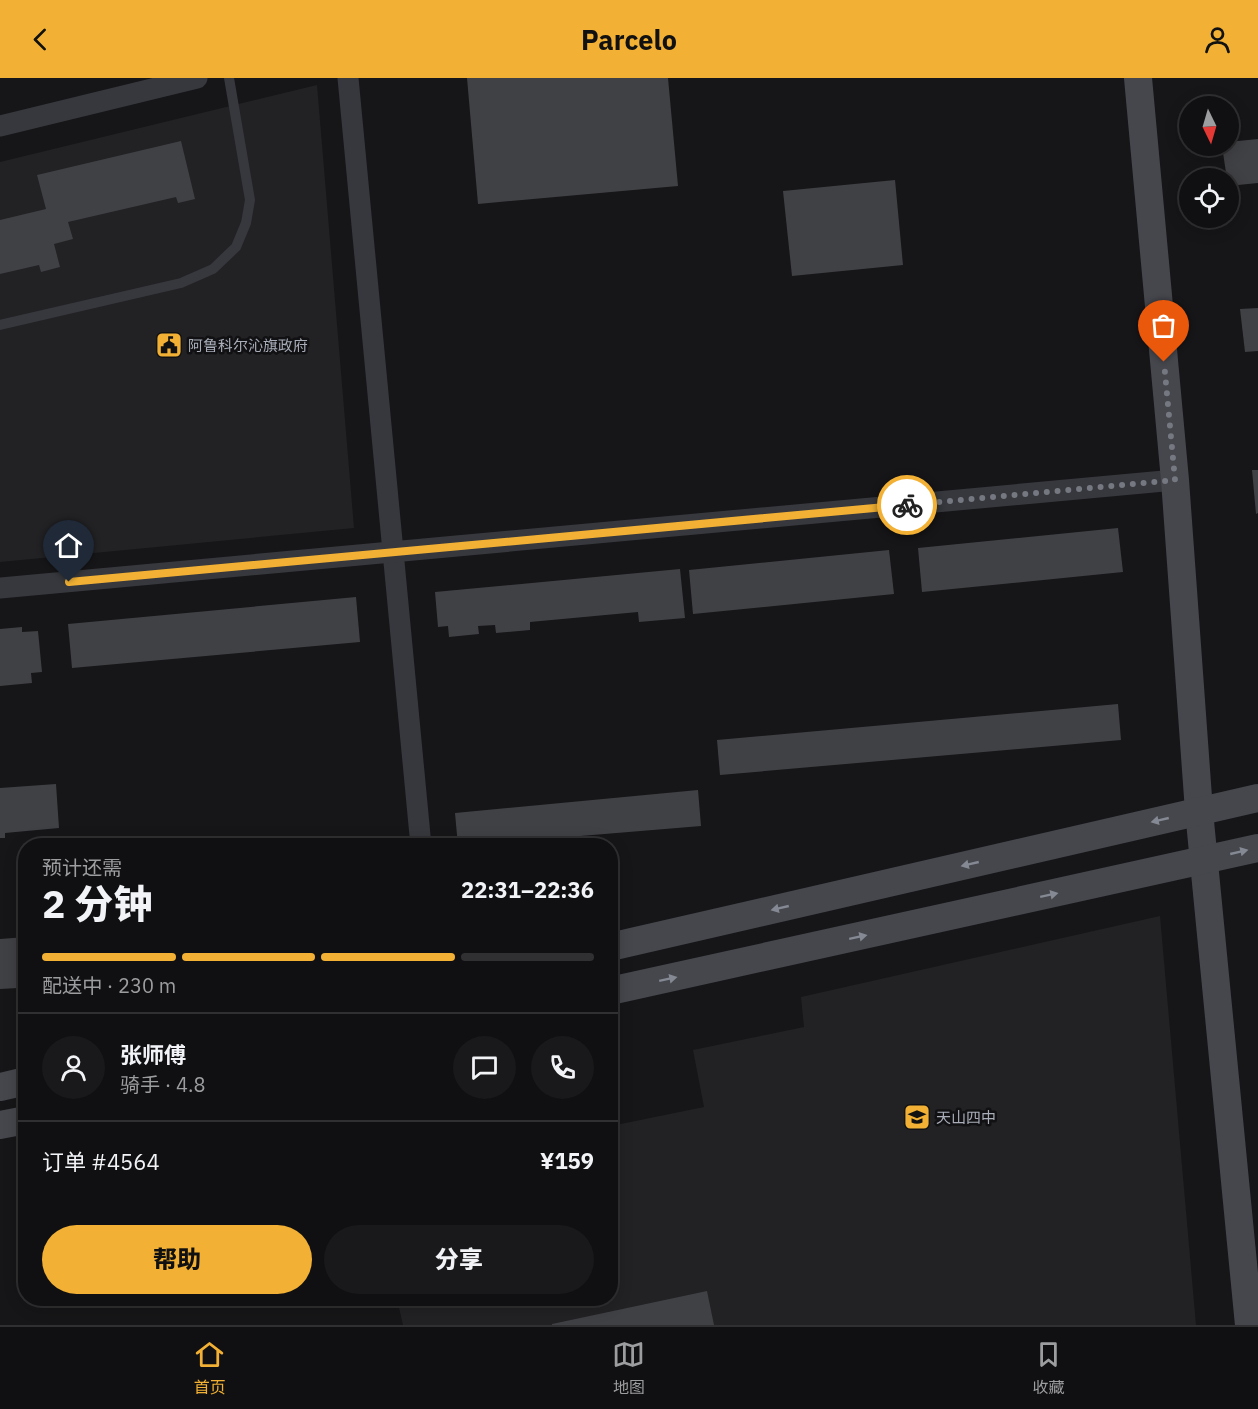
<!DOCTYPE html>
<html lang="zh">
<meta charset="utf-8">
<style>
:root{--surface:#101012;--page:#19191b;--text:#f1f3f6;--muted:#9c9d9f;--line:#303032;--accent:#f2b134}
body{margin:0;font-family:"IBM Plex Sans","Noto Sans SC",sans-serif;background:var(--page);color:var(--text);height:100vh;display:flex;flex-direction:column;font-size:22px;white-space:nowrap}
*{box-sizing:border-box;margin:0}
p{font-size:20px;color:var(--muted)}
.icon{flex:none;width:33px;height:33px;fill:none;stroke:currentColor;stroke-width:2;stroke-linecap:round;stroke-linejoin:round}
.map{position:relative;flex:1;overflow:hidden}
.details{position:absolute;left:18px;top:760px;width:600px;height:468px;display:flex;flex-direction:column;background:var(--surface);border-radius:24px;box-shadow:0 3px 15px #0003,0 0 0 2px var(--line)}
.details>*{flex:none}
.needle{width:39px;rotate:175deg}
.buttons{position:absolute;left:1179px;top:18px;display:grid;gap:12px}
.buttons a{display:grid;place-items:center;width:60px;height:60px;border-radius:50%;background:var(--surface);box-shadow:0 3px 15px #0003,0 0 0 2px var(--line);font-size:30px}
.pin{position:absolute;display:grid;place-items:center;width:51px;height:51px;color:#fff;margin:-62px -26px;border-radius:50% 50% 50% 0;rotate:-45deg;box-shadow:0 0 6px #0007}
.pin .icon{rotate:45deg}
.courier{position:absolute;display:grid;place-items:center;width:60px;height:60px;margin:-30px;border:4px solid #f2b134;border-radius:50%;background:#fff;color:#222;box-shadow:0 2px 8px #0007}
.overview em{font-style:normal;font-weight:800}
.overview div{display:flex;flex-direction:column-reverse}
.overview{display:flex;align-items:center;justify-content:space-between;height:102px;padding:0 24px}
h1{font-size:39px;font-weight:800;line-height:45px}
.bar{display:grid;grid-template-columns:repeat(4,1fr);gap:9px 6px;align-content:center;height:72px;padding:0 24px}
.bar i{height:8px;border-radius:4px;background:var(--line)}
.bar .active{background:var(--accent)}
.bar p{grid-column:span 4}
.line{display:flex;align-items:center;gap:15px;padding:0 24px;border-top:2px solid var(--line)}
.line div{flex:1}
.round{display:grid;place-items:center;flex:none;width:63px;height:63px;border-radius:32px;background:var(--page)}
.action{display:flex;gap:12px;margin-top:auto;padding:12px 24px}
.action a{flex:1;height:69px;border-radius:36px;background:var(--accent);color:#111;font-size:24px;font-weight:800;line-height:69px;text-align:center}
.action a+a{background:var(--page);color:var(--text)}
header{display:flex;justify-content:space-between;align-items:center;height:78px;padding:0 24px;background:var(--accent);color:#111;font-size:27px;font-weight:800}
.tabs{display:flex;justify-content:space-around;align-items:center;height:84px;border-top:2px solid var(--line);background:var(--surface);font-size:16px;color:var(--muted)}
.tabs a{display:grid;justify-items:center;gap:3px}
.tabs .active{color:var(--accent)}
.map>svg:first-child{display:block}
</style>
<header><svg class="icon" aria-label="back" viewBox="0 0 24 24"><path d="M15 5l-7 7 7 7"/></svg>Parcelo<svg class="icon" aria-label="person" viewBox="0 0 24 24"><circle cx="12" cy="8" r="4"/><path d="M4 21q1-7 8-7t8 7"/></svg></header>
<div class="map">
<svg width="1258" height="1247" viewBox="0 0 1258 1247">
<rect width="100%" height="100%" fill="#161618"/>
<g fill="#222225">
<path d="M317 7 354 450 0 484V84Z"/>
<path d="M1160 838 1196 1247H403L397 1221H610L611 1048 704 1029 693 972 804 949 801 919Z"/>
</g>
<g fill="#404145">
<path d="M467 0H668L678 108 478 126Z"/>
<path d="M1258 61V105L1228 108 1222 68H1228V64Z"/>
<path d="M181 63 195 121 178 125 176 119 68 144 73 161 54 166 60 189 41 194 39 187 0 196V142L46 131 37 97Z"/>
<path d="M895 102 903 187 792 198 783 113Z"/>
<path d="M1258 230V273L1245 274 1240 231Z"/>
<path d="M1252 392H1258V435L1256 436Z"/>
<path d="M1118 450 1123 494 922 514 918 470Z"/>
<path d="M889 472 894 516 693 536 689 492Z"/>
<path d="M680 491 685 540 639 544 638 534 530 544V552L496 555 495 547 478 548 479 556 449 559 448 548 438 549 435 514Z"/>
<path d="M356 519 360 564 72 590 68 546Z"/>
<path d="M22 549V554L38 553 42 594 31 595 32 605 0 608V551Z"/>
<path d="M1118 626 1121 662 720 697 717 662Z"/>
<path d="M56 706 59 750 5 755V760H0V710Z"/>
<path d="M698 712 701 748 458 768 455 735Z"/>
<path d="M26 859V903L17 904 18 910 0 911V861Z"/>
<path d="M707 1213 714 1247H552V1246Z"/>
</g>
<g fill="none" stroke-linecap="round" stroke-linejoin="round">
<path stroke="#37383d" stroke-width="10" d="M0 247 181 205 213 191 236 169 246 145 250 122 229 0"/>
<g stroke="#37383d" stroke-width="21">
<path d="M348 0 421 768"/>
<path d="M0 48 197 0"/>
<path d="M0 510 1175 402"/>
</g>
<g stroke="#45474d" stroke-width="28">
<path d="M1138 0 1175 402 1199 733 1249 1247"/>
<path d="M610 869 1258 720"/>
<path d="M610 913 1258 770"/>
<path d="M0 1009 26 1003"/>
<path d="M0 1047 26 1042"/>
</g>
</g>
<defs><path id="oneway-solid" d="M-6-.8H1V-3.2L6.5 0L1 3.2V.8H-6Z" transform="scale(1.5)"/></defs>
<g fill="#858993">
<use href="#oneway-solid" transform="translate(1160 742) rotate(167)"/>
<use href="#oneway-solid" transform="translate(1239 774) rotate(-13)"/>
<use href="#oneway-solid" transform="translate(970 786) rotate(167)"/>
<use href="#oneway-solid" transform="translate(1049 817) rotate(-12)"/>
<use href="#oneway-solid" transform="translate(780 830) rotate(167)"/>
<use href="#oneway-solid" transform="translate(858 859) rotate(-12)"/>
<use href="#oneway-solid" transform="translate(668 901) rotate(-12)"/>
</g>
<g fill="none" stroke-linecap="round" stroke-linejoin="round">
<path stroke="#757880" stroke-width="6" stroke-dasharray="0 10.8" d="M907 427 1175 402 1164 284"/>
<path stroke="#f2b134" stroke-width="8" d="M69 504 907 427"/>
</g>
<defs>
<symbol id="civic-square" viewBox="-11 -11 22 22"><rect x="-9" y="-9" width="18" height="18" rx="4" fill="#f2b134" stroke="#111113"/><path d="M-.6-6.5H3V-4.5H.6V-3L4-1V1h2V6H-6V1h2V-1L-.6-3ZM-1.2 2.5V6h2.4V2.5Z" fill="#111"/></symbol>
<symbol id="school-square" viewBox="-11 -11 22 22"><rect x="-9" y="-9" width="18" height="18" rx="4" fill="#f2b134" stroke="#111113"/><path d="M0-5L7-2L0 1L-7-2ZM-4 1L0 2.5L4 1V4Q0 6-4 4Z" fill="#111"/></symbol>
</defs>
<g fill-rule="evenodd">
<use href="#civic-square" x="154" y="252" width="30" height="30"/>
<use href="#school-square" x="902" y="1024" width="30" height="30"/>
</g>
<g text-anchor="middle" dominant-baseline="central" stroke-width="5" stroke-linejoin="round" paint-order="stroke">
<g font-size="15" fill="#a8adb8" stroke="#111113" text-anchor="start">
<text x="188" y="267">阿鲁科尔沁旗政府</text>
<text x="936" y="1039">天山四中</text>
</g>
</g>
</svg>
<div class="buttons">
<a><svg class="needle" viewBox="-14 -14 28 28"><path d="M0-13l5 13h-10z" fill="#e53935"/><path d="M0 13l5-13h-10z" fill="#9c9d9f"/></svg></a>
<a><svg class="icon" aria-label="locate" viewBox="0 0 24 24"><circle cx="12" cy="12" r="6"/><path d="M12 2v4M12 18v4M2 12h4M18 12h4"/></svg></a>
</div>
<div class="pin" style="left:1164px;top:284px;background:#ea580c"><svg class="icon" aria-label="bag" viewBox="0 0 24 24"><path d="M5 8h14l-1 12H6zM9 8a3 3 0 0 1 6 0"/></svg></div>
<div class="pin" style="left:69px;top:504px;background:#1f2937"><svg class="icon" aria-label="home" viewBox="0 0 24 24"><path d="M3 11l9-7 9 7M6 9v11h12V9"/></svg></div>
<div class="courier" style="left:907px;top:427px"><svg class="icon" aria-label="bike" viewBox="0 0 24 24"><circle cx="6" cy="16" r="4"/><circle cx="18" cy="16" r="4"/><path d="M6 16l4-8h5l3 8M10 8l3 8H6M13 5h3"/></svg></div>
<section class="details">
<div class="overview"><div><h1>2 分钟</h1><p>预计还需</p></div><em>22:31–22:36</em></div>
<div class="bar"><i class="active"></i><i class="active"></i><i class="active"></i><i></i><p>配送中 · 230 m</p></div>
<div class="line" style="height:108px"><a class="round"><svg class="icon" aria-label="person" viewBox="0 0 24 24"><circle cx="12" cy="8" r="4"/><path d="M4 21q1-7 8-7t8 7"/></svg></a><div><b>张师傅</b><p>骑手 · 4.8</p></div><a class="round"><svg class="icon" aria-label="chat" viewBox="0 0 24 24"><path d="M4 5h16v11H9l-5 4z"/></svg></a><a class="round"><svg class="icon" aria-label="phone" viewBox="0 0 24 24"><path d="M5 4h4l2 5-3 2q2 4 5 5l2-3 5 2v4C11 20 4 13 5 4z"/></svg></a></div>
<div class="line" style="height:78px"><div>订单 #4564</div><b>¥159</b></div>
<div class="action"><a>帮助</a><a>分享</a></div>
</section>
</div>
<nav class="tabs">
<a class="active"><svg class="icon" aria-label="home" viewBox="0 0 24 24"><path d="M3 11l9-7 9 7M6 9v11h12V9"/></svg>首页</a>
<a><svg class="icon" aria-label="map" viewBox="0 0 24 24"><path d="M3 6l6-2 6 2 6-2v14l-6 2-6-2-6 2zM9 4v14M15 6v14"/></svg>地图</a>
<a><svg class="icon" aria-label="saved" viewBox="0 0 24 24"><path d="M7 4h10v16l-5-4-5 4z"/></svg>收藏</a>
</nav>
